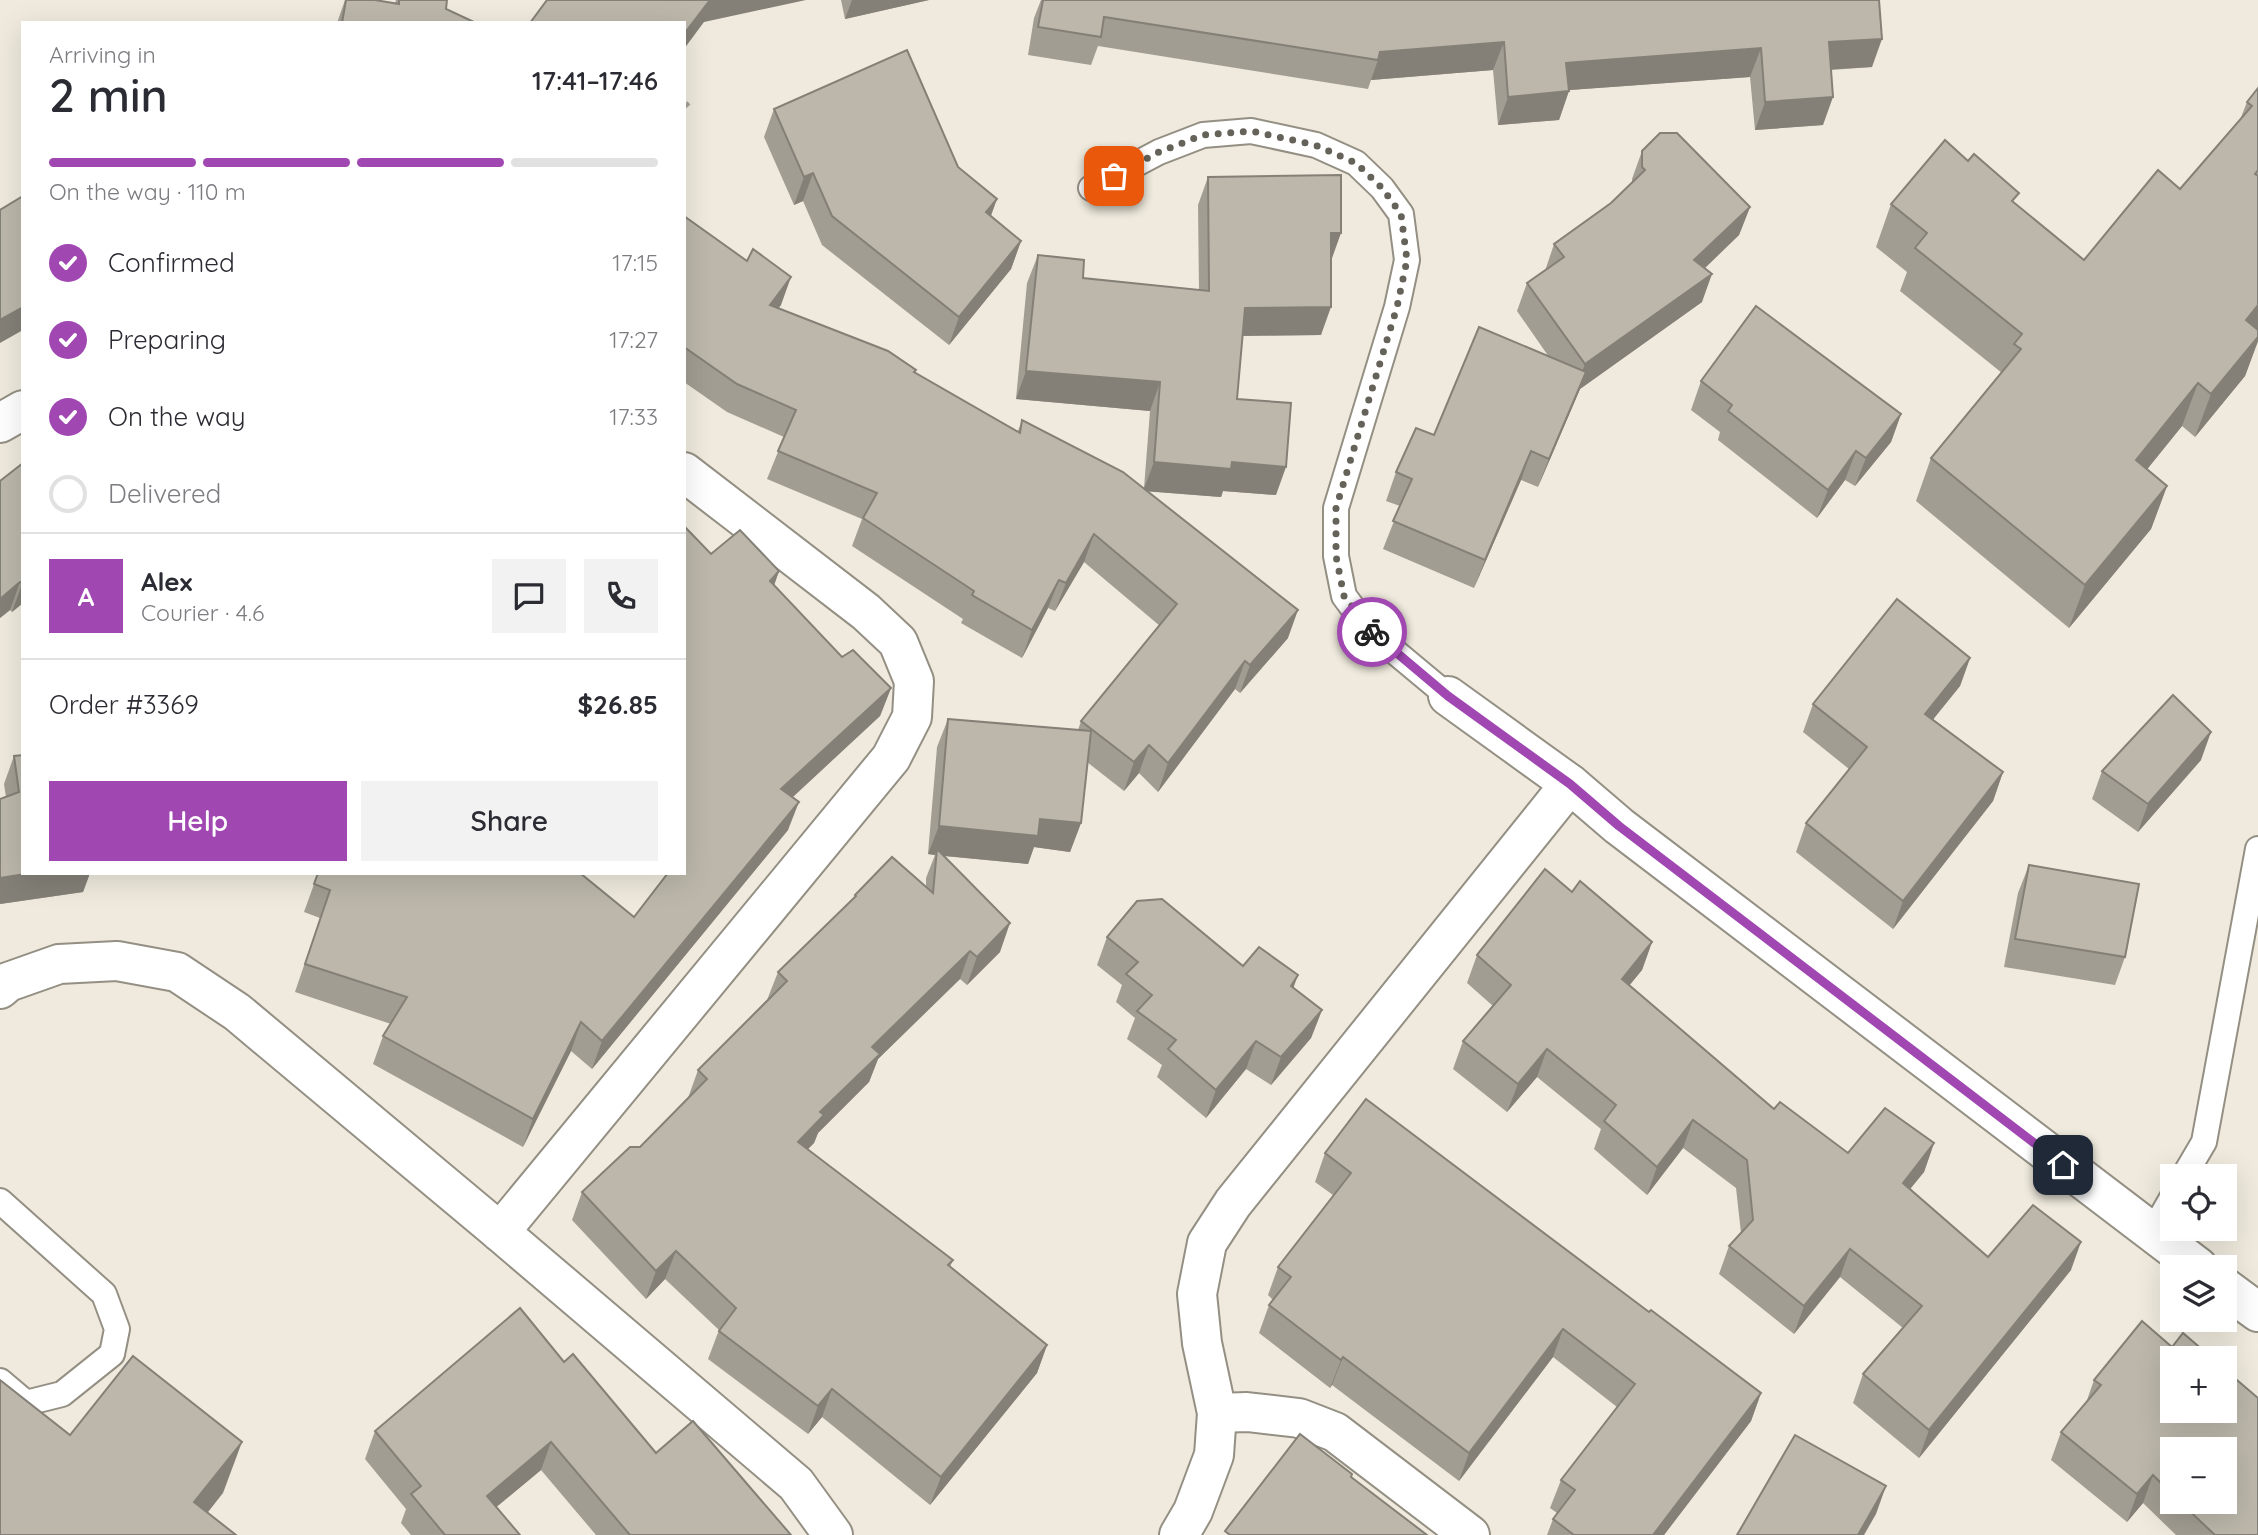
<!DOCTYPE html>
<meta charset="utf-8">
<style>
:root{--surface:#fff;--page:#f2f2f3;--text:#2b2b33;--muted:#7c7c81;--line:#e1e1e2;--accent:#a047b2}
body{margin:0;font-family:Quicksand,sans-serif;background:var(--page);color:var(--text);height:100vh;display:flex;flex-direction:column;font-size:26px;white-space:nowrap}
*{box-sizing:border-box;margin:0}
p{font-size:23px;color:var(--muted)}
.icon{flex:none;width:38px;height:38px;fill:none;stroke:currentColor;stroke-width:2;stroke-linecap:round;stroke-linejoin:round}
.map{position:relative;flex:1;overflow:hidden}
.panel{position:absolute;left:21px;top:21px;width:665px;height:854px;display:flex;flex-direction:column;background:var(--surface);border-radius:0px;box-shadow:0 7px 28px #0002}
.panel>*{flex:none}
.buttons{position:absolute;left:2160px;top:1164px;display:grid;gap:14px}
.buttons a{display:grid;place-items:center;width:77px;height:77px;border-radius:0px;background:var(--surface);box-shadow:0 7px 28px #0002;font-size:35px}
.pin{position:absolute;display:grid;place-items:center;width:60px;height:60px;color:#fff;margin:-30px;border-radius:14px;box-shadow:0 4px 10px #0006}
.courier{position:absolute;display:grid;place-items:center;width:70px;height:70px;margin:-35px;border:5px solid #a047b2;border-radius:50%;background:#fff;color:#222;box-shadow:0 2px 9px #0007}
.summary em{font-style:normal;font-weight:600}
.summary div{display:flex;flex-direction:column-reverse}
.summary{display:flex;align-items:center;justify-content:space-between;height:119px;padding:0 28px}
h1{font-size:46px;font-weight:600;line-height:52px}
.bar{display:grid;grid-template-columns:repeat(4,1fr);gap:10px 7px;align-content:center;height:84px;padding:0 28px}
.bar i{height:9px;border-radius:5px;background:var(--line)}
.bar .on{background:var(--accent)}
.bar p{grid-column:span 4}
.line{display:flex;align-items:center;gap:18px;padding:0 28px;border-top:2px solid var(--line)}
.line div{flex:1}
.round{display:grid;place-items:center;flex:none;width:74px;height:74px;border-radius:0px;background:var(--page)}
ol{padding:0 28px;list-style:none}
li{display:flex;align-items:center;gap:21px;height:77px}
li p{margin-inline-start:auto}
li .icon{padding:7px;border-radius:50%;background:var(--accent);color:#fff;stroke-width:4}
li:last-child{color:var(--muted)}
li i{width:38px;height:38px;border:4px solid var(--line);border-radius:50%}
.button{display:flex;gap:14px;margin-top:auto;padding:14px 28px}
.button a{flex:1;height:80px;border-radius:0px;background:var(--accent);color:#fff;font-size:28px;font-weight:600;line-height:80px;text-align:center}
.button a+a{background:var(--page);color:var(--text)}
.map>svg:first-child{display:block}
</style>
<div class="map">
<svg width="2258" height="1535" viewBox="0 0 2258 1535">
<rect width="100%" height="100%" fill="#efeadd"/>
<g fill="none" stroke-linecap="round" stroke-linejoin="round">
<defs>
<g id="lane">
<path d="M1091 188 1159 152 1203 135 1251 131 1316 145 1356 163 1382 188 1401 214 1407 260 1397 307 1336 508V556L1344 596 1370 631 1448 696"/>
<path d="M2184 1176 2204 1142 2258 849"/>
<path d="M0 1201 104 1294 117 1329 112 1354 62 1394 26 1403 0 1381"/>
<path d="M2152 1233 2172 1198"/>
</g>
<g id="street">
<path d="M0 423 23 410"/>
<path d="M1448 696 1570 784 1619 826 2198 1267"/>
<path d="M0 989 8 982 59 964 117 961 177 972 237 1012 500 1232 796 1484 833 1535"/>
<path d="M500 1232 891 758 912 717 914 681 898 642 866 612 684 472"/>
<path d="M2224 1287 2258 1312"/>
<path d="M1217 1413 1247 1412 1299 1418 1335 1432 1470 1535"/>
<path d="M1179 1535 1193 1511 1214 1455 1217 1413 1202 1343 1197 1294 1207 1243 1233 1203 1570 784"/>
</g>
</defs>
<use href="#lane" stroke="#948f83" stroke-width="28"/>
<use href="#street" stroke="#948f83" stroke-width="42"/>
<path stroke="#a6a298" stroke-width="4.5" stroke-dasharray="7 3.5" stroke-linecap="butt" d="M684 107 689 103"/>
<use href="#lane" stroke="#fff" stroke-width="24"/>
<use href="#street" stroke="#fff" stroke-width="38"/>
</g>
<g fill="#a29d92" fill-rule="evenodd">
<path d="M345 0H376L395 3 396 0H447L446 9 476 23H337Z"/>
<path d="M841 0H929L845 19Z"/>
<path d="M1041 0H1879L1872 67 1831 70 1823 125 1755 130 1750 77 1569 90 1559 120 1498 125 1493 70 1371 80 1368 89 1098 46 1091 65 1028 55 1034 18Z"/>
<path d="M2258 88V341L2245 376 2195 437 2182 426 2147 469 2167 486 2151 529 2069 628 1916 501 1931 458 2002 373 1900 291 1907 272 1876 247 1891 204 2015 203 2084 260 2180 189 2240 120 2247 102Z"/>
<path d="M774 109 958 167 990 216 1021 241 1011 269 949 345 822 245 803 201 794 205 764 137Z"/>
<path d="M1642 151 1750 207 1739 235 1705 268 1702 302 1580 389 1538 487 1521 480 1474 588 1383 549 1400 506 1386 501 1396 472 1434 435 1549 357 1517 311 1527 283 1545 271 1554 244 1611 203 1632 183V179Z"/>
<path d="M1208 177 1331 261 1321 335 1242 336 1237 399 1276 495 1223 491 1221 497 1146 491 1288 638 1240 693 1235 689 1158 792 1139 773 1124 791 1087 762 1081 823 1070 852 1034 847 1028 864 943 856 1000 952 967 985 960 979 878 1059 869 1082 818 1133 814 1143 808 1149 953 1260 950 1267 1047 1345 1037 1373 930 1505 822 1417 808 1434 708 1359 719 1330 665 1279 646 1299 572 1220 582 1192 640 1147 688 1098 698 1070 767 1000 778 972 854 899 855 895 926 886V878L935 855 928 854 937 747 948 719 1078 730 1081 721 1160 626 1084 562 1055 611 1048 608 1022 658 961 623 963 619 852 546 862 519 767 479 784 437 727 412 684 382V216L781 305 778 308 915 373 1018 431 1022 420 1144 488 1150 411 1016 399 1027 283 1038 255 1083 278 1199 290 1198 205Z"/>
<path d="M1701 381 1901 414 1891 442 1855 486 1845 480 1817 518 1718 440 1720 432 1691 410Z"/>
<path d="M23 463V603L12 612 10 610 0 618V481Z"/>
<path d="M711 554 779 571 774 585 842 657 891 688 880 716 793 797 788 830 592 1069 571 1051 523 1147 373 1064 383 1036 391 1024 295 992 320 918 304 912 318 873 634 917 667 874V873H684Z"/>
<path d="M1970 658 1960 686 1933 719 2003 772 1993 801 1893 929 1796 852 1806 823 1849 769 1803 732 1813 704Z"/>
<path d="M23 755V873H90L83 892 0 904V799L6 797 4 784 14 756Z"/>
<path d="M2201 760 2138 832 2092 799 2102 771Z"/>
<path d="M2029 865 2125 957 2115 985 2004 967 2018 893Z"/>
<path d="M1572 892 1652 942 1642 970 1629 985 1774 1109 1848 1153 1934 1143 1924 1172 1910 1189 1988 1257 2071 1270 1919 1458 1853 1403 1863 1374 1903 1328 1840 1277 1794 1334 1719 1274 1729 1246 1741 1233 1736 1188 1683 1148 1647 1195 1594 1149 1601 1129 1537 1077 1507 1112 1453 1069 1463 1041 1493 1006 1467 983 1477 955Z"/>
<path d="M1107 937 1243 966 1294 988 1322 1010 1311 1038 1271 1085 1246 1069 1206 1118 1157 1077 1162 1065 1127 1039 1135 1018 1116 1002 1122 985 1097 965Z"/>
<path d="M1325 1153 1649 1312 1761 1393 1751 1421 1664 1535H1547L1553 1519 1557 1513 1550 1508 1561 1480 1617 1407 1553 1357 1459 1481 1332 1385 1330 1388 1259 1333 1269 1305 1273 1300 1268 1295 1278 1267 1333 1195 1315 1182Z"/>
<path d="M2142 1321 2258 1535H2176L2143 1503 2127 1522 2051 1460 2061 1432 2086 1403 2094 1380ZM2172 1449 2224 1502H2172Z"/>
<path d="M564 1362 656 1453 791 1535H596L541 1470 496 1507 520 1535H411L401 1523 406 1509 365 1459 375 1431Z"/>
</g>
<g fill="#848077">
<path d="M710 0H806L704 22 684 49V34Z"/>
<path d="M852 0H929L845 19Z"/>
<path d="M1882 39 1872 67 1819 70 1829 42Z"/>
<path d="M1504 42 1493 70 1371 80 1378 60 1380 52Z"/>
<path d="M1761 48 1750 77 1556 91 1566 63Z"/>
<path d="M1569 91 1559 120 1498 125 1508 97Z"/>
<path d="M1833 97 1823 125 1755 130 1765 102Z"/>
<path d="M813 173 803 201 794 205 804 177Z"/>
<path d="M997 199 987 227 986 212Z"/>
<path d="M1750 207 1739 235 1684 288 1694 260Z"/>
<path d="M1331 233H1341L1331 261Z"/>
<path d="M1021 241 1011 269 949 345 959 317Z"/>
<path d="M1712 274 1702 302 1580 389 1538 487 1585 364Z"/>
<path d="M791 277 781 305 759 333 770 305Z"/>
<path d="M2258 305V329L2230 363 2246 320Z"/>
<path d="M23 307V330L0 343V320Z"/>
<path d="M1331 307 1321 335 1234 336 1245 308Z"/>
<path d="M2258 337V341L2245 376 2195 437 2211 394Z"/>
<path d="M1026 371 1160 382 1150 411 1016 399Z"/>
<path d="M2198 383 2182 426 2120 503 2136 460Z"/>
<path d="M1901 414 1891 442 1855 486 1866 458Z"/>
<path d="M1531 451 1521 480 1474 588 1485 560Z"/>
<path d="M1856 451 1845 480 1817 518 1828 490Z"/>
<path d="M1154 462H1232L1286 467 1276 495 1223 491 1221 497 1143 491Z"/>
<path d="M2167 486 2151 529 2069 628 2085 585Z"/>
<path d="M1094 534 1084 562 1055 611 1066 583Z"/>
<path d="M779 571 769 600 770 581Z"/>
<path d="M1059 580 1048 608 1022 658 1032 630Z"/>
<path d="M20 582 10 610 0 618V599Z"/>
<path d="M22 584 23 603 12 612Z"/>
<path d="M1298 610 1288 638 1240 693 1250 665Z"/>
<path d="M1970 658 1960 686 1915 742 1925 714Z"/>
<path d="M1245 661 1235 689 1158 792 1168 763Z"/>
<path d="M891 688 880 716 771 817 781 789Z"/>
<path d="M2211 732 2201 760 2138 832 2148 804Z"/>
<path d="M1149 745 1139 773 1124 791 1134 762Z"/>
<path d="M2003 772 1993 801 1893 929 1903 901Z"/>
<path d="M799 802 788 830 592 1069 602 1041Z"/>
<path d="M1040 819 1081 823 1070 852 1034 847 1028 864 936 855 937 849 935 855 928 854 939 826Z"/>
<path d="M31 873H90L83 892 0 904V878Z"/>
<path d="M1010 923 1000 952 967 985 977 957Z"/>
<path d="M1652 942 1642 970 1612 1007 1622 979Z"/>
<path d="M970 951 960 979 878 1059 869 1082 818 1133 814 1143 787 1170 798 1142 872 1047Z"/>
<path d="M1298 975 1288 1003 1291 986Z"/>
<path d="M1322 1010 1311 1038 1271 1085 1281 1057Z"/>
<path d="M581 1022 571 1051 523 1147 533 1119Z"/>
<path d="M1256 1041 1246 1069 1206 1118 1216 1090Z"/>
<path d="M1547 1049 1537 1077 1507 1112 1518 1084Z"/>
<path d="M1693 1120 1683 1148 1647 1195 1657 1167Z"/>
<path d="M1934 1143 1924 1172 1892 1211 1903 1183Z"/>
<path d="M2081 1242 2071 1270 1919 1458 1929 1430Z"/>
<path d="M1850 1249 1840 1277 1794 1334 1804 1306Z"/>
<path d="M676 1251 665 1279 646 1299 656 1271Z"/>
<path d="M1563 1329 1553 1357 1459 1481 1469 1453Z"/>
<path d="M1047 1345 1037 1373 930 1505 941 1477Z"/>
<path d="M1343 1357 1332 1385 1330 1388 1341 1360Z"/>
<path d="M832 1389 822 1417 808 1434 818 1406Z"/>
<path d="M1761 1393 1751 1421 1664 1535H1653Z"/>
<path d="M242 1442 223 1493 190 1535 194 1502Z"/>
<path d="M551 1442 541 1470 476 1524 487 1496Z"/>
<path d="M2153 1475 2143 1503 2127 1522 2137 1494Z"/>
<path d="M1886 1486 1876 1514 1864 1535H1858Z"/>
</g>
<g fill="#bcb7aa" stroke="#848077" stroke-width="2">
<path d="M346 0H375L399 4V0H447L446 9 476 23H342Z"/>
<path d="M547 0H710L684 34V23H530Z"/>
<path d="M1043 0H1879L1882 39 1829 42 1833 97 1765 102 1761 48 1566 63 1569 91 1508 97 1504 42 1380 52 1378 60 1104 17 1101 37 1038 27Z"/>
<path d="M907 50 958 167 997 199 986 212 1021 241 959 317 832 216 813 173 804 177 774 109Z"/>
<path d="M2258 88V170L2255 174 2258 176V305L2246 320 2258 330V337L2211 394 2198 383 2136 460 2167 486 2085 585 1931 458 2021 349 2014 344 2022 334 1915 248 1927 233 1891 204 1945 140 1968 161 1974 154 2019 193 2012 201 2084 260 2158 170 2180 189 2252 106 2247 102Z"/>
<path d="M1660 133H1677L1750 207 1694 260 1712 274 1585 364 1527 283 1564 257 1554 244 1611 203 1645 170 1642 167V151Z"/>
<path d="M1341 175V233H1331V307L1245 308 1237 399 1291 403 1286 467 1232 462 1231 469 1154 462 1160 382 1026 371 1038 255 1084 260 1083 278 1209 291 1208 177Z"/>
<path d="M23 196V307L0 320V210Z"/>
<path d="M684 216 747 261 753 249 791 277 770 305 888 351 916 370 914 372 1020 433 1022 420 1123 472 1298 610 1250 665 1245 661 1168 763 1149 745 1134 762 1081 721 1177 604 1094 534 1066 583 1059 580 1032 630 972 595 974 591 863 518 877 493 778 451 796 410 737 384 684 347Z"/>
<path d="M1756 306 1901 414 1866 458 1856 451 1828 490 1728 411 1732 405 1701 381Z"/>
<path d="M1479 327 1586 372 1549 459 1531 451 1485 560 1393 521 1412 479 1396 472 1416 428 1434 435Z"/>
<path d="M23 463V584L20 582 0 599V481Z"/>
<path d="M684 526 711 554 740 530 779 571 770 581 842 657 853 650 891 688 781 789 799 802 602 1041 581 1022 533 1119 383 1036 407 997 305 964 330 890 314 884 318 873H580L634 917 668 873H684Z"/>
<path d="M1897 599 1970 658 1925 714 2003 772 1903 901 1806 823 1867 747 1813 704Z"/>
<path d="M2173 695 2211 732 2148 804 2102 771Z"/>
<path d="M948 719 1091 731 1081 823 1040 819 1038 836 939 826Z"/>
<path d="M23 755V873H31L0 878V799L19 792 14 756Z"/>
<path d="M937 849 1010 923 977 957 970 951 872 1047 880 1054 820 1112 824 1115 798 1142 953 1260 948 1265 1047 1345 941 1477 832 1389 818 1406 719 1331 736 1308 676 1251 656 1271 582 1192 630 1147H640L707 1079 698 1070 787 981 778 972 856 896 855 895 892 857 933 893Z"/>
<path d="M2029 865 2139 884 2125 957 2015 939Z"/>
<path d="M1545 869 1572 892 1580 881 1652 942 1622 979 1774 1109 1780 1102 1848 1153 1885 1108 1934 1143 1903 1183 1988 1257 2033 1205 2081 1242 1929 1430 1863 1374 1922 1306 1850 1249 1804 1306 1729 1246 1753 1220 1747 1160 1693 1120 1657 1167 1604 1121 1616 1105 1547 1049 1518 1084 1463 1041 1511 985 1477 955Z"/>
<path d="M1162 899 1243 966 1259 947 1298 975 1291 986 1322 1010 1281 1057 1256 1041 1216 1090 1168 1049 1176 1040 1137 1011 1152 995 1126 974 1138 962 1107 937 1137 901Z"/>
<path d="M1366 1099 1649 1312 1651 1310 1761 1393 1653 1535H1574L1553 1519 1575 1490 1561 1480 1635 1384 1563 1329 1469 1453 1343 1357 1341 1360 1269 1305 1291 1277 1278 1267 1351 1173 1325 1153Z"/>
<path d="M520 1308 564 1362 573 1354 656 1453 693 1421 791 1535H630L551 1442 487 1496 520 1535H445L411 1494 421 1486 375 1431Z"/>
<path d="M2142 1321 2172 1347 2183 1333 2212 1358H2172V1410H2224V1369L2258 1398V1535H2215L2180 1502H2224V1449H2172V1494L2153 1475 2137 1494 2061 1432 2101 1385 2094 1380Z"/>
<path d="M133 1356 242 1442 194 1502 236 1535H0V1380L70 1435Z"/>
<path d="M1300 1434 1352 1474 1351 1477 1427 1535H1230L1225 1531Z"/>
<path d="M1795 1435 1886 1486 1858 1535H1737Z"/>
</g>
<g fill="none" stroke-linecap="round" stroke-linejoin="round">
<path stroke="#65625a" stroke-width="7" stroke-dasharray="0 12.6" d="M1114 176 1159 152 1203 135 1251 131 1315 145 1356 163 1382 188 1401 214 1407 260 1397 307 1336 508V556L1344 596 1372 632"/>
<path stroke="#a047b2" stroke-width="9" d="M1372 632 1448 696 1570 784 1619 826 2063 1165"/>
</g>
</svg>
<div class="buttons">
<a><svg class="icon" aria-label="locate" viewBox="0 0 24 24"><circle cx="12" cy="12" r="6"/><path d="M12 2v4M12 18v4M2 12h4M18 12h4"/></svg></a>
<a><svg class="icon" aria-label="layers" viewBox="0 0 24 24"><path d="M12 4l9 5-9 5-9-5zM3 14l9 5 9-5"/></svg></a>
<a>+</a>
<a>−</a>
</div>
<div class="pin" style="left:1114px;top:176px;background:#ea580c"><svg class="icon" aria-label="bag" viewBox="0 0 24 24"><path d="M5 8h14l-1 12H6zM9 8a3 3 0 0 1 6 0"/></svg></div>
<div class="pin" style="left:2063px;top:1165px;background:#1f2937"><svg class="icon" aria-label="home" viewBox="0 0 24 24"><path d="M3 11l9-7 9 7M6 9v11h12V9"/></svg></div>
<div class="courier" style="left:1372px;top:632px"><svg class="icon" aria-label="bike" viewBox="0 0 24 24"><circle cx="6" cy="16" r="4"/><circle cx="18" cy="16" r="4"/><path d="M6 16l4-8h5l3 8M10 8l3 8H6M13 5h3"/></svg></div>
<section class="panel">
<div class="summary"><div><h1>2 min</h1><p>Arriving in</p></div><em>17:41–17:46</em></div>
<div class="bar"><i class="on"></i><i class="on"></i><i class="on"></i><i></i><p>On the way · 110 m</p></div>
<ol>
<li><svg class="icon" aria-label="check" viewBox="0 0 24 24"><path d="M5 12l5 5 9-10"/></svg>Confirmed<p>17:15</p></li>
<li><svg class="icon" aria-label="check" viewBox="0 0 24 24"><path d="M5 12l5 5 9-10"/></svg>Preparing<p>17:27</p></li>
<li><svg class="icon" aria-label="check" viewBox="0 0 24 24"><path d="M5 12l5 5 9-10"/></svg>On the way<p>17:33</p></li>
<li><i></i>Delivered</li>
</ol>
<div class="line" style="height:126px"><b class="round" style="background:var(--accent);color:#fff">A</b><div><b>Alex</b><p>Courier · 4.6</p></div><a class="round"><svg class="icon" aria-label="chat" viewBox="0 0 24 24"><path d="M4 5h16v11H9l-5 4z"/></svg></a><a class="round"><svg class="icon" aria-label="phone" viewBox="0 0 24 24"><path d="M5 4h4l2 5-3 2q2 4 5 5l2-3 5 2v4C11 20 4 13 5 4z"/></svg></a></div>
<div class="line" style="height:91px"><div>Order #3369</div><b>$26.85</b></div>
<div class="button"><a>Help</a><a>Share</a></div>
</section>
</div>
